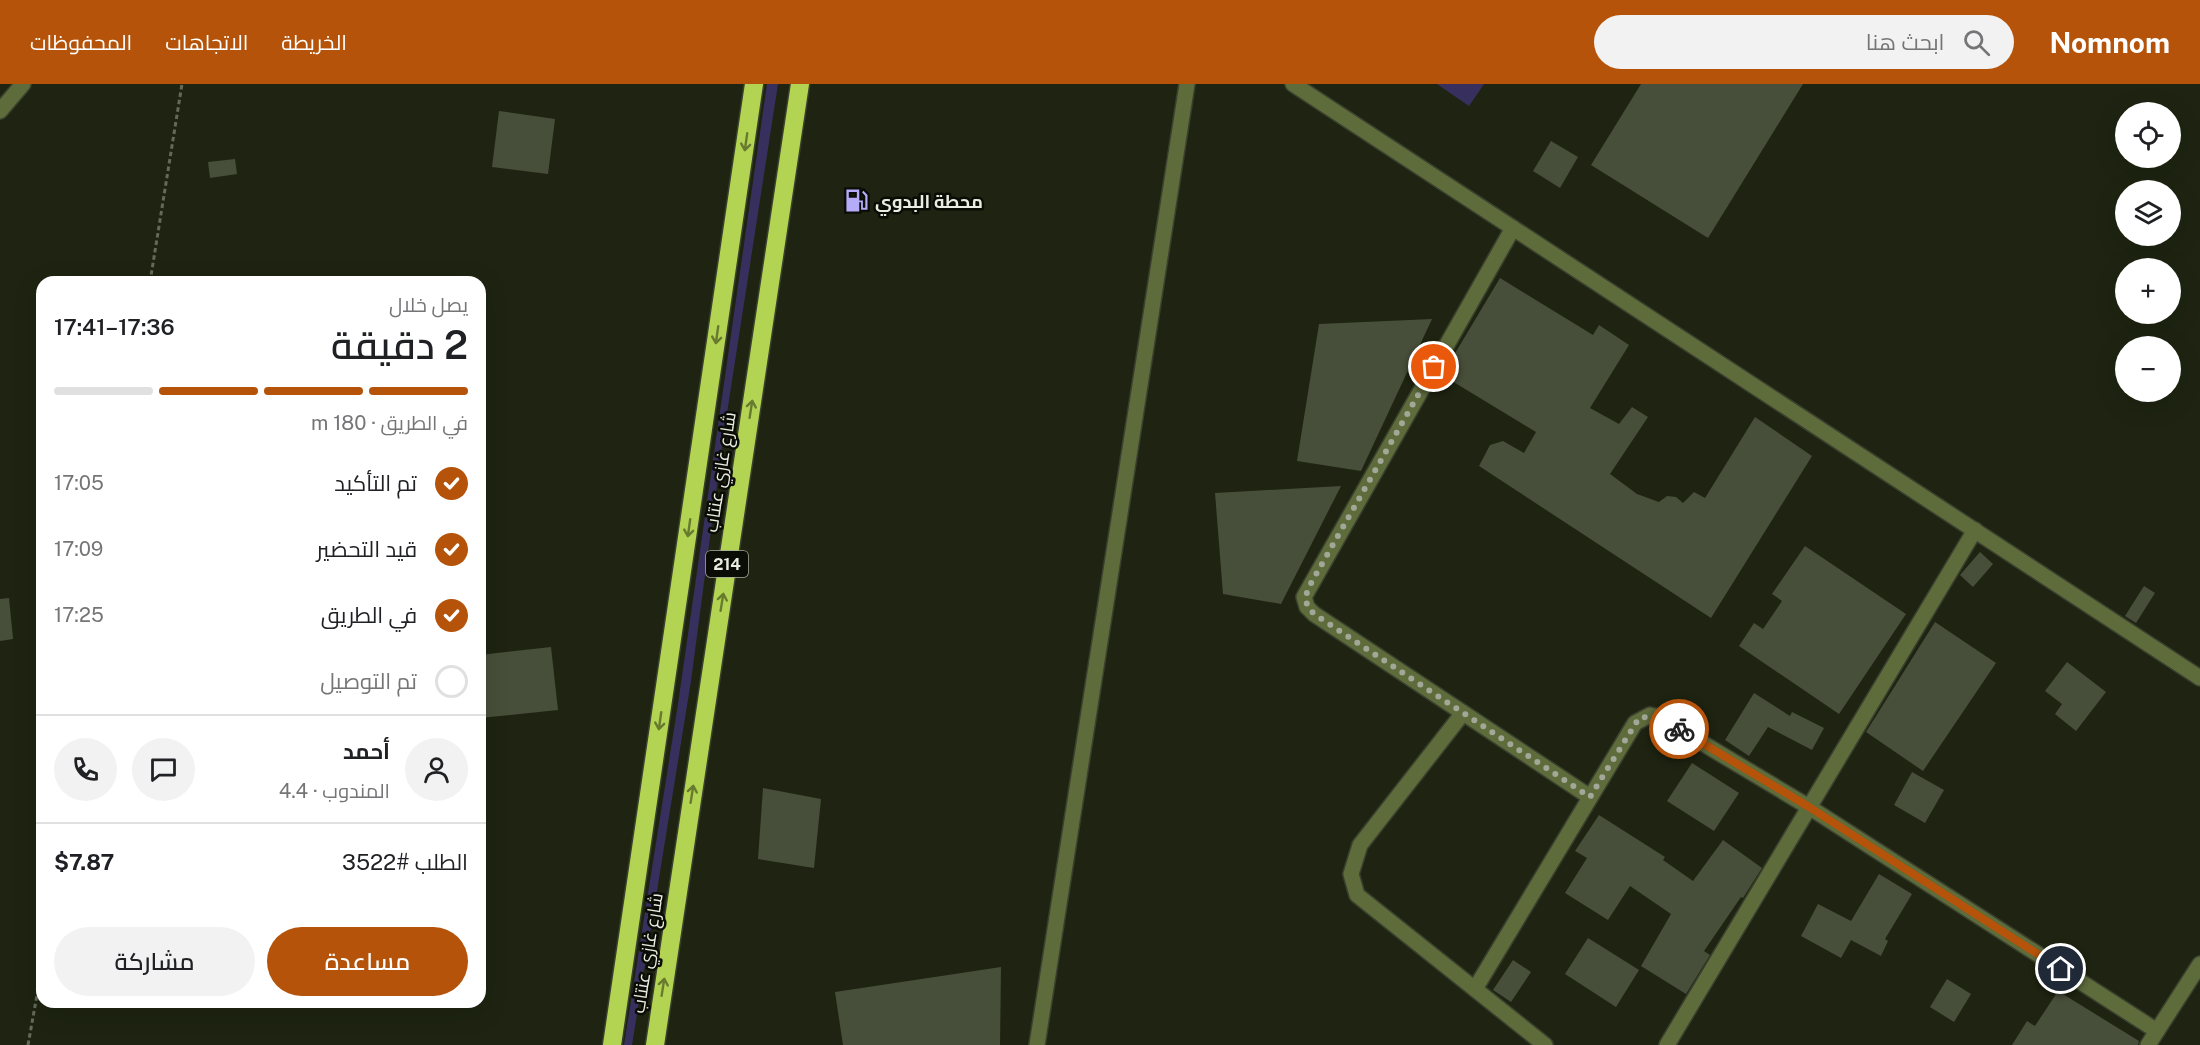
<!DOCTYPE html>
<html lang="ar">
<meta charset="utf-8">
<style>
:root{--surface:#fff;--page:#f2f2f2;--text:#202124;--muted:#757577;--line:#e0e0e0;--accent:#b45309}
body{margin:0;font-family:"Public Sans",Cairo,sans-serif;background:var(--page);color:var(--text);direction:rtl;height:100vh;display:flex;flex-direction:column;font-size:22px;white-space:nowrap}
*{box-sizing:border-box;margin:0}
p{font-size:20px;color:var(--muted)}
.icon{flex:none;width:33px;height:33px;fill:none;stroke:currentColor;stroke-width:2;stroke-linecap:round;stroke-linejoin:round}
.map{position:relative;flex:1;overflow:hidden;direction:ltr}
.details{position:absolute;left:36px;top:192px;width:450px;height:732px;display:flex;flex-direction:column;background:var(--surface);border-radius:18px;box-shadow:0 6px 24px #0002;direction:rtl}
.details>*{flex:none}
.tools{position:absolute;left:2115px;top:18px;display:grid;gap:12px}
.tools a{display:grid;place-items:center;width:66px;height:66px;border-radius:50%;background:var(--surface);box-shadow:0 6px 24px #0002;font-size:30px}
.pin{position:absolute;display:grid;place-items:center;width:51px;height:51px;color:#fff;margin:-26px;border:3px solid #fff;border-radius:50%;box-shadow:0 2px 6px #0007}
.courier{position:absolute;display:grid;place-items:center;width:60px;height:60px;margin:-30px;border:4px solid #b45309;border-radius:50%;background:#fff;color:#222;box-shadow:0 2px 8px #0007}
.head em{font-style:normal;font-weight:600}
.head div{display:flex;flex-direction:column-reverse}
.head{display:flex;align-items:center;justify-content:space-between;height:102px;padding:0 18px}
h1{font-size:39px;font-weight:600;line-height:45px}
.bar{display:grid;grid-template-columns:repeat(4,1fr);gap:9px 6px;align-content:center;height:72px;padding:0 18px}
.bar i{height:8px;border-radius:4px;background:var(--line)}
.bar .selected{background:var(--accent)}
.bar p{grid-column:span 4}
.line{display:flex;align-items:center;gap:15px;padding:0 18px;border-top:2px solid var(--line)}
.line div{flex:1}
.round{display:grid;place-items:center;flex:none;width:63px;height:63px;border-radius:32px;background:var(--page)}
ol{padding:0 18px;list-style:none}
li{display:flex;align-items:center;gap:18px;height:66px}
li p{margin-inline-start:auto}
li .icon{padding:6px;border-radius:50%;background:var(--accent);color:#fff;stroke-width:4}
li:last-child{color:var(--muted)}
li i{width:33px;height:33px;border:3px solid var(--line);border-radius:50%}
.primary-button{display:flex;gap:12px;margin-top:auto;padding:12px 18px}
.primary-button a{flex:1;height:69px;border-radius:36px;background:var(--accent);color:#fff;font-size:24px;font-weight:600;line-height:69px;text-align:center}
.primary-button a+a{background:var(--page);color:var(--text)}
header{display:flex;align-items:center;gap:36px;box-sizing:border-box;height:84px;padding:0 30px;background:var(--accent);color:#fff}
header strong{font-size:28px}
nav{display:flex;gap:33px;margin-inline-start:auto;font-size:21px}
.search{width:420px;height:54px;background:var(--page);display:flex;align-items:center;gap:15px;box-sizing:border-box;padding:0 21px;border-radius:33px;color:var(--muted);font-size:22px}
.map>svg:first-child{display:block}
</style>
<header>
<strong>Nomnom</strong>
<div class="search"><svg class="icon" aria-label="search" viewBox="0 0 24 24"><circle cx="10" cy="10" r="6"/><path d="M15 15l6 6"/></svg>ابحث هنا</div>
<nav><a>الخريطة</a><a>الاتجاهات</a><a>المحفوظات</a></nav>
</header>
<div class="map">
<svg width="2200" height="961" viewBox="0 0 2200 961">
<rect width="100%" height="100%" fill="#1e2411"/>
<g fill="#37305e">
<path d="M767 0H778L723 355 691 597 632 961H624L678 620Z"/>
<path d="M1437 0H1484L1469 22Z"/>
</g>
<g fill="#474e39">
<path d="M1641 0H1803L1708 154 1591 81Z"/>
<path d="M499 27 555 35 548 90 492 83Z"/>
<path d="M1551 57 1578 73 1560 104 1533 87Z"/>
<path d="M235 75 237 90 210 94 208 78Z"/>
<path d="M1500 194 1593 251 1599 241 1629 261 1590 324 1619 340 1632 323 1648 333 1610 390 1637 410 1659 418 1667 412 1676 413 1683 419 1694 408 1705 414 1755 333 1812 372 1711 534 1479 382 1490 361 1503 357 1524 369 1536 348 1442 291Z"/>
<path d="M1432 235 1361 387 1297 377 1319 240Z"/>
<path d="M1341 402 1281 520 1223 510 1215 409Z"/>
<path d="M1805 462 1906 530 1839 630 1739 562 1754 539 1763 545 1782 517 1772 510Z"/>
<path d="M1980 468 1993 480 1973 503 1960 491Z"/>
<path d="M2144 502 2155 509 2136 539 2125 532Z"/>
<path d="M9 514 13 555 0 557V515Z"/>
<path d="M1935 538 1996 579 1923 687 1866 648Z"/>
<path d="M551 563 558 626 480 634V571Z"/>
<path d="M2067 578 2106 608 2076 647 2055 630 2062 620 2045 607Z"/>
<path d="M1754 609 1790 632 1792 628 1824 644 1812 666 1768 643 1749 672 1725 656Z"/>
<path d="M1692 679 1739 709 1714 747 1667 717Z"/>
<path d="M1912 688 1944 706 1925 739 1894 721Z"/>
<path d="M763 704 821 715 814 784 758 775Z"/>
<path d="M1599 731 1665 773 1663 776 1693 797 1723 756 1762 784 1743 814 1741 813 1704 867 1710 871 1686 910 1641 882 1671 830 1630 802 1608 836 1565 809 1587 774 1575 767Z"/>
<path d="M1879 790 1912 810 1885 855 1888 857 1881 872 1851 856 1841 874 1801 852 1818 820 1851 837Z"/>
<path d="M1588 854 1639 886 1616 923 1565 890Z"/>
<path d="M1513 876 1531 888 1511 918 1493 906Z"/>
<path d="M1001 883 1000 961H843L835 908Z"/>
<path d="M1947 895 1971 910 1954 938 1930 923Z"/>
<path d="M2058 907 2139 957 2138 961H2012L2027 937 2035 942Z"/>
</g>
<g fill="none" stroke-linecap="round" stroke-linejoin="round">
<defs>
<g id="minor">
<path d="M1293 0 2200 594"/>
<path d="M0 27 23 0"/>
<path d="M1513 144 1304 513 1307 523 1314 530 1590 713"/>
<path d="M1463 629 1360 761 1351 790 1357 811 1545 961"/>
<path d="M1475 905 1635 639 1650 631 1659 633 1809 723 2157 947"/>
<path d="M1037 961 1187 0"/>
<path d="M1667 961 1975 446"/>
<path d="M2148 961 2200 880"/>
</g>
<g id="highway">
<path d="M612 961 754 0"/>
<path d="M655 961 800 0"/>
</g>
</defs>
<use href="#minor" stroke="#3a402e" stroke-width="18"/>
<use href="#highway" stroke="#3a402e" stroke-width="21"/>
<g stroke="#646959" stroke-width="3" stroke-dasharray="4.5 3" stroke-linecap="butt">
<path d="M150 198 182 0"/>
<path d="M28 961 42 883"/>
</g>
<use href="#minor" stroke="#5e6c3c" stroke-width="15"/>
<use href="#highway" stroke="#b3d453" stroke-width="18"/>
</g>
<defs><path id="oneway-shaft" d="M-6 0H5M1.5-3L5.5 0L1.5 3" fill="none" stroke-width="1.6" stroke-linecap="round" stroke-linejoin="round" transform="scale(1.5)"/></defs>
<g stroke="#677a30">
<use href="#oneway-shaft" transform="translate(746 58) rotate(98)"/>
<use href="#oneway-shaft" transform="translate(717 251) rotate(98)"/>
<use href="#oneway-shaft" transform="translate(751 325) rotate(-81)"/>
<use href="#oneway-shaft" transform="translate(689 444) rotate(98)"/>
<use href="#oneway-shaft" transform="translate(722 518) rotate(-81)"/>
<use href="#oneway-shaft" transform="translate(660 637) rotate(98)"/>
<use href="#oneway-shaft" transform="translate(692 710) rotate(-81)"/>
<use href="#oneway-shaft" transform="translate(663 903) rotate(-81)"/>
</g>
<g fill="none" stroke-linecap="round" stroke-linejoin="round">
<path stroke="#a2a798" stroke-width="6" stroke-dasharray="0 10.8" d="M1434 283 1310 501C1304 514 1304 519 1314 530L1590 713 1639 634 1654 632 1679 645"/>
<path stroke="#b45309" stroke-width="8" d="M1679 645 1809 723 2061 885"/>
</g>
<defs>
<symbol id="fuel-bare" viewBox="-9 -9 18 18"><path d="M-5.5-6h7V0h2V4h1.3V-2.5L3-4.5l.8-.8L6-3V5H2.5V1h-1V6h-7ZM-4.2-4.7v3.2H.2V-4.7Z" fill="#b4acf9" stroke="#0a0c05" stroke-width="2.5" paint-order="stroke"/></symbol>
</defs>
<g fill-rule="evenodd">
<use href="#fuel-bare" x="840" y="100" width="33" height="33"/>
</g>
<g text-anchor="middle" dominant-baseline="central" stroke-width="5" stroke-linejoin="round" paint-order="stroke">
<rect fill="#0a0c05" stroke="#a6aa9f" stroke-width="1.5" x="706" y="467" width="42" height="26" rx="4.5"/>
<g font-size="16" font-weight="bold" fill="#e9ede1">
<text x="727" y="480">214</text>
</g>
<g font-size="18" font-weight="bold" fill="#e9ede1" stroke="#0a0c05" text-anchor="start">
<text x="875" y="117">محطة البدوي</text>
</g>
<g font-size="18" fill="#e9ede1" stroke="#0a0c05">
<text transform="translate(720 388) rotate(-81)">شارع غازي عنتاب</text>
<text transform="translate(647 869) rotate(-81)">شارع غازي عنتاب</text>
</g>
</g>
</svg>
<div class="tools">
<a><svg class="icon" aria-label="locate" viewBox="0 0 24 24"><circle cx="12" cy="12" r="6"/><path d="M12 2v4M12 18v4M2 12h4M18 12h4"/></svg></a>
<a><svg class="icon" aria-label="layers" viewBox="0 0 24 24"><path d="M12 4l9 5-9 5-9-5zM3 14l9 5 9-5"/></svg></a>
<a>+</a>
<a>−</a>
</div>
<div class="pin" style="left:1434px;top:283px;background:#ea580c"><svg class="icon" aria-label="bag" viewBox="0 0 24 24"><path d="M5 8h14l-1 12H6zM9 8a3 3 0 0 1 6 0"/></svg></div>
<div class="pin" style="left:2061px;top:885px;background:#1f2937"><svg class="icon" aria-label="home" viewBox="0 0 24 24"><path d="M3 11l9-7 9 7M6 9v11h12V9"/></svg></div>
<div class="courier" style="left:1679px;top:645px"><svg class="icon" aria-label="bike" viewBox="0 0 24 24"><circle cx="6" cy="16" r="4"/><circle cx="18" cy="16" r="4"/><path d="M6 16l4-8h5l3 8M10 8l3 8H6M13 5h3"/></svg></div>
<section class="details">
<div class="head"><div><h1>2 دقيقة</h1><p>يصل خلال</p></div><em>17:36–17:41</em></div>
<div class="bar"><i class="selected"></i><i class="selected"></i><i class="selected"></i><i></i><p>في الطريق · 180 m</p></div>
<ol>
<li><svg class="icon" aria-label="check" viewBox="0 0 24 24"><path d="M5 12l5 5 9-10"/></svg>تم التأكيد<p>17:05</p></li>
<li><svg class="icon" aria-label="check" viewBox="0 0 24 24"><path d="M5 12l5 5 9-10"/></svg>قيد التحضير<p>17:09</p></li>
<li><svg class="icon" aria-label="check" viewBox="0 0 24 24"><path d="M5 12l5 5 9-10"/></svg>في الطريق<p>17:25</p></li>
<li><i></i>تم التوصيل</li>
</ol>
<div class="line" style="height:108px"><a class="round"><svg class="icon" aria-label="person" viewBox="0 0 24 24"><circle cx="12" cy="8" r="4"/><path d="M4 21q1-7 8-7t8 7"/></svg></a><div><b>أحمد</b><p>المندوب · 4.4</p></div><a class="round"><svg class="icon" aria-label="chat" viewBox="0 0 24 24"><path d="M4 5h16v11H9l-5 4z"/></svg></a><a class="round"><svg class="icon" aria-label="phone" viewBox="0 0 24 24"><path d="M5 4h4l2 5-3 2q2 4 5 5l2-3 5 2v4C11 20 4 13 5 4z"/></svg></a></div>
<div class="line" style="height:78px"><div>الطلب #3522</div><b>$7.87</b></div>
<div class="primary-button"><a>مساعدة</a><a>مشاركة</a></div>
</section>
</div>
